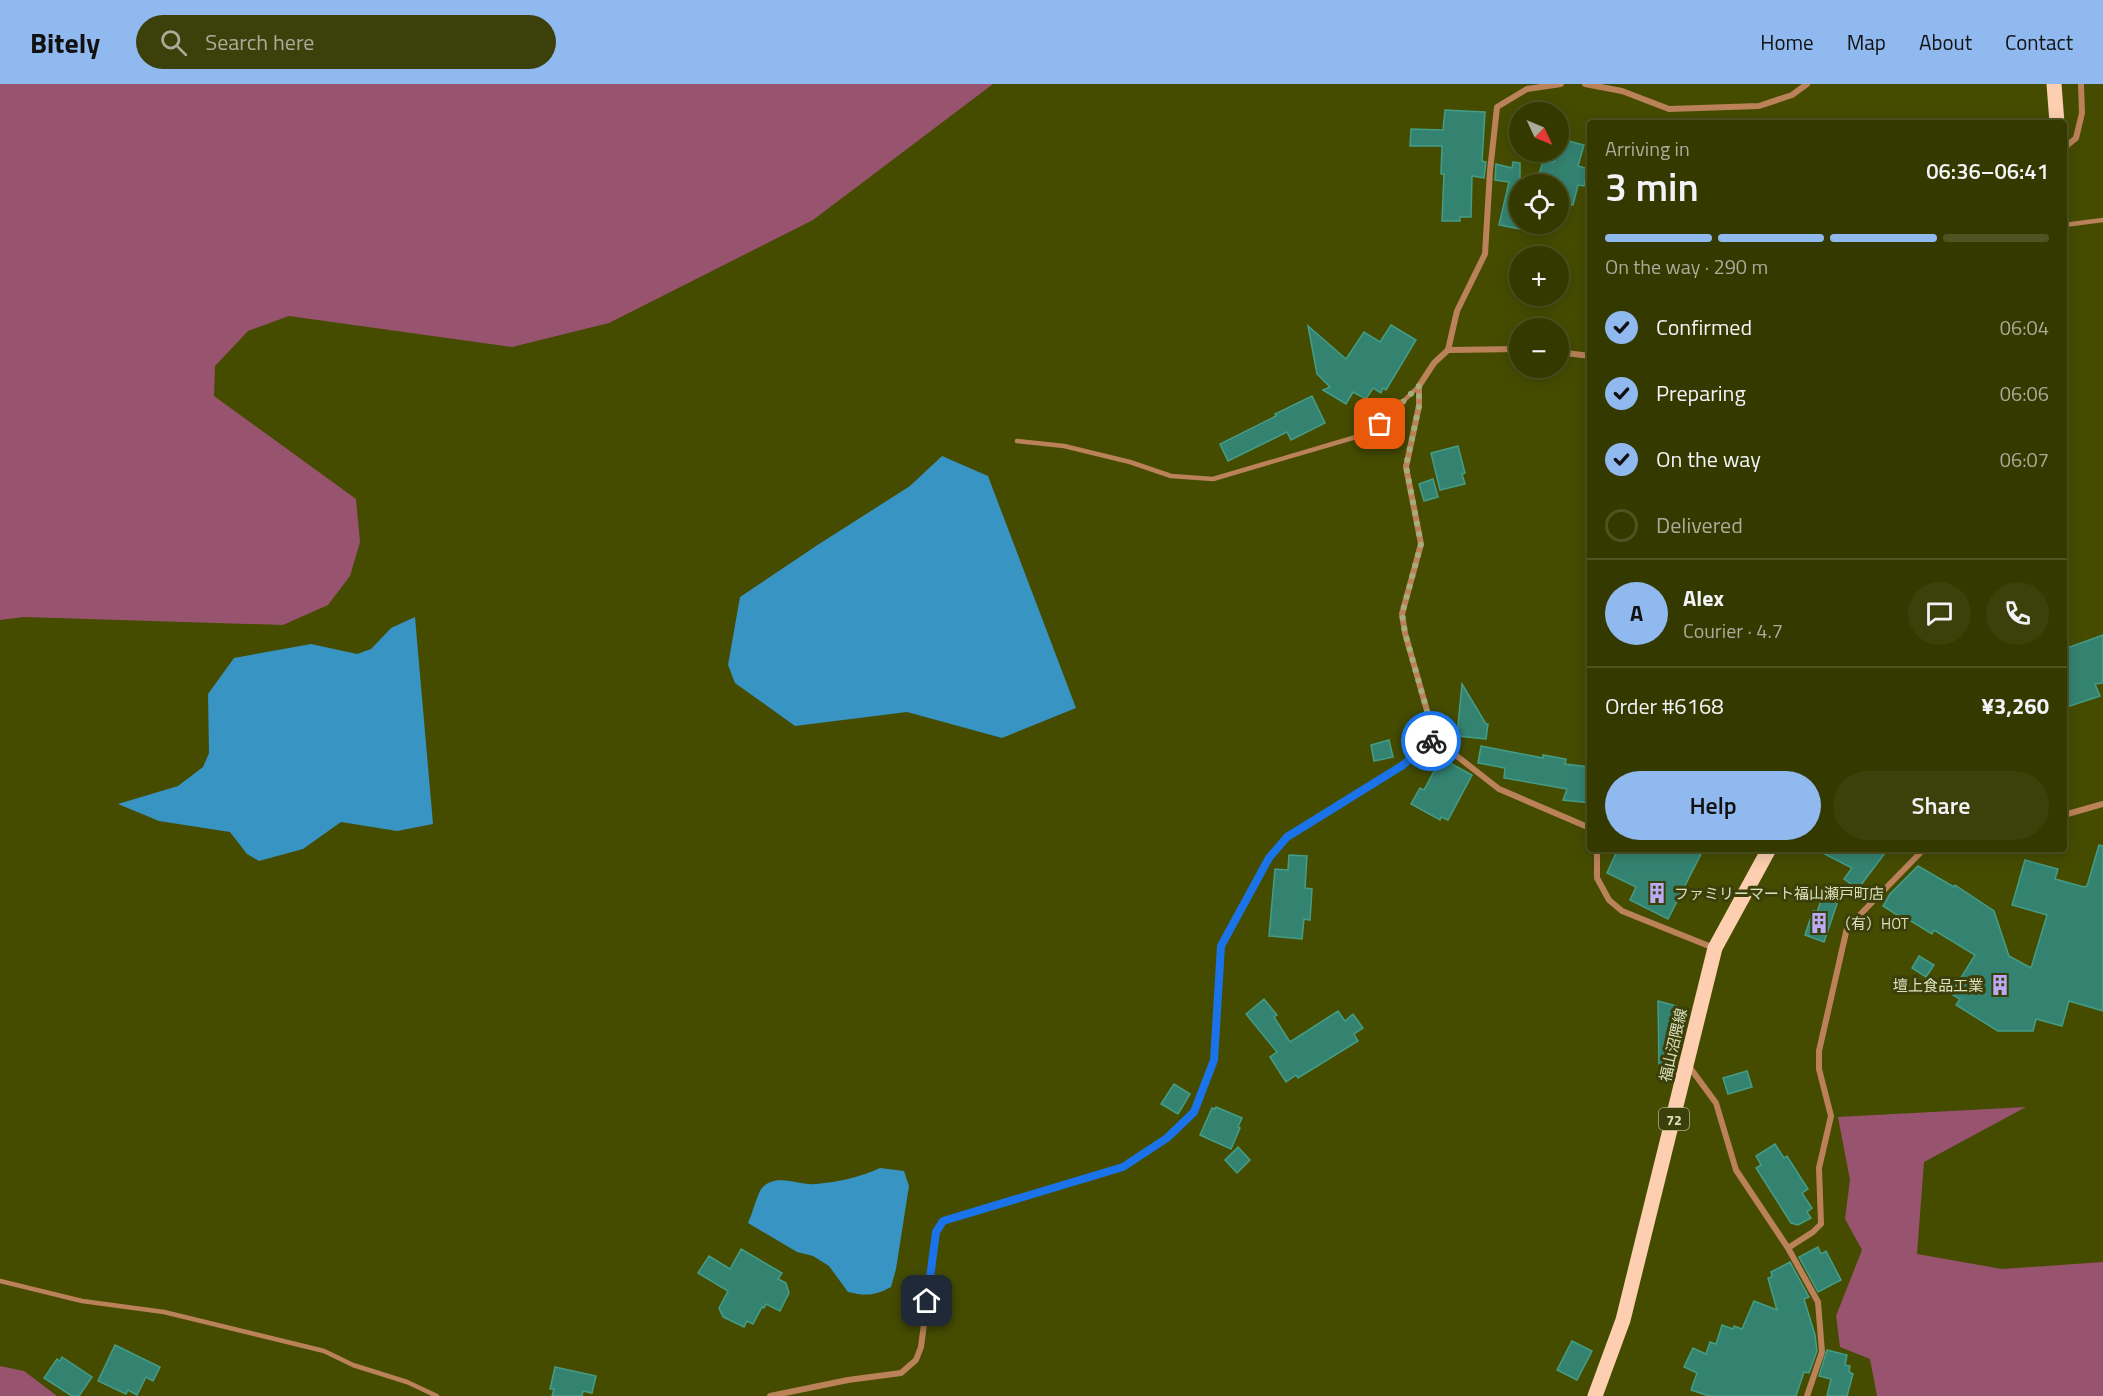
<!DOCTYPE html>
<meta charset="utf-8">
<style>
:root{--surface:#343900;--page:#3c400a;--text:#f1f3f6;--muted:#a9ac99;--line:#4e5322;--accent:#90b9f0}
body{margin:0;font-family:"Titillium Web","Noto Sans JP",sans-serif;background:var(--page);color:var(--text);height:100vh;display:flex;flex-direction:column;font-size:22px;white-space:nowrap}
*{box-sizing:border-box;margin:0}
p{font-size:20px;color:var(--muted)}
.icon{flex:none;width:33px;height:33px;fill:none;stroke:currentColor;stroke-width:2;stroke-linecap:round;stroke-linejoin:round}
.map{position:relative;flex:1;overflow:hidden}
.panel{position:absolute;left:1587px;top:36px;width:480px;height:732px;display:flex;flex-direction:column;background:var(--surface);border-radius:6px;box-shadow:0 3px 15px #0003,0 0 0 2px var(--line)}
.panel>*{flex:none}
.needle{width:39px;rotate:134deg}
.tools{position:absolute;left:1509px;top:18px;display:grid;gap:12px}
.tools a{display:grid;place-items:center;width:60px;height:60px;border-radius:50%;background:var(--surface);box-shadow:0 3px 15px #0003,0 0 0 2px var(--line);font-size:30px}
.pin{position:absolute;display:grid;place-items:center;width:51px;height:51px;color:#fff;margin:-26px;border-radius:12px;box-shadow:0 3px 9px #0006}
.courier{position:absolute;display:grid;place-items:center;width:60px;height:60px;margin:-30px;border:4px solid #1a73e8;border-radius:50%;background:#fff;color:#222;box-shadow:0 2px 8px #0007}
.head em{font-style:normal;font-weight:600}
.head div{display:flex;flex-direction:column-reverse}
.head{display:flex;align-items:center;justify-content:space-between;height:102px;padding:0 18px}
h1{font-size:39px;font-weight:600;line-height:45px}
.bar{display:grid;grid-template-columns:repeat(4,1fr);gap:9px 6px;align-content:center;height:72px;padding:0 18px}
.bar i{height:8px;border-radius:4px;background:var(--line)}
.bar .current{background:var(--accent)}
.bar p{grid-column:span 4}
.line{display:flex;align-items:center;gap:15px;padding:0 18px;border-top:2px solid var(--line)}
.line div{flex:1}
.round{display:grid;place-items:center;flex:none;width:63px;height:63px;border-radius:32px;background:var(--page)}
ol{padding:0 18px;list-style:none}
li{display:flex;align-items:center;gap:18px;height:66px}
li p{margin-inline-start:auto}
li .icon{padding:6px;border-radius:50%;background:var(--accent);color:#111;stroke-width:4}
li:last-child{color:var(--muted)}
li i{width:33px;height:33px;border:3px solid var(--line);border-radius:50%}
.cta{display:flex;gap:12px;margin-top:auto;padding:12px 18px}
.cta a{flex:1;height:69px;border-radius:36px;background:var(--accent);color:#111;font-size:24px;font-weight:600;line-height:69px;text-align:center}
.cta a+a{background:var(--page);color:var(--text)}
header{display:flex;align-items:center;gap:36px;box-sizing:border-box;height:84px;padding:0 30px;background:var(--accent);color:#111}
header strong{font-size:28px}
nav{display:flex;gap:33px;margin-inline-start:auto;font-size:21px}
.search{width:420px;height:54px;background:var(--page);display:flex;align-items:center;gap:15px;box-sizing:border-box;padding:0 21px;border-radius:33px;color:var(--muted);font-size:22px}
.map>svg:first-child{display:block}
</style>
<header>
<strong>Bitely</strong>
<div class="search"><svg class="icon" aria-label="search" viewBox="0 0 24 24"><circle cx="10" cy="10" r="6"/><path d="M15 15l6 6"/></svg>Search here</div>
<nav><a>Home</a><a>Map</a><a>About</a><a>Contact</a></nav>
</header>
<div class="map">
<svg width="2103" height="1312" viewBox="0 0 2103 1312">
<rect width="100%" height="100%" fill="#454c00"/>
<g fill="#98536f">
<path d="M0 0H993L813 136 609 239 512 263 289 232 248 247 215 282 214 312 356 415 360 458 350 492 328 521 283 541 24 533 0 536Z"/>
<path d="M2026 1023 1924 1078 1917 1170 2002 1185 2103 1178V1312H1877L1870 1275 1840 1263 1836 1232 1862 1166 1845 1135 1850 1096 1838 1033Z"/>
<path d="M0 1282 24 1287 57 1312H0Z"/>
</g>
<g fill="#3894c3">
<path d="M942 372 988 392 1076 624 1002 654 907 628 795 642 735 599 728 581 740 513 816 462 910 402Z"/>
<path d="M415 533 433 740 397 747 341 738 303 765 259 777 247 770 230 748 159 737 118 720 178 702 203 683 209 669 208 610 234 574 311 560 357 570 371 565 391 544Z"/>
<path d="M880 1084 904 1087 909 1102 896 1185 891 1203C875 1212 865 1212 848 1208L829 1182 813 1172 797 1168 748 1139C752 1131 758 1108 762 1104 776 1088 799 1102 816 1100 838 1098 861 1093 880 1084Z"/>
</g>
<g fill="#348371" stroke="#449d87" stroke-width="1.5">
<path d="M1445 26 1485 28 1482 77 1486 78 1484 94 1472 92 1471 133H1460V137H1442L1444 90H1441L1442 62H1410L1411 45 1443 46Z"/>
<path d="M1561 55 1584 61 1578 82 1589 85 1584 102 1578 101 1573 121 1558 117V100H1536L1543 77 1554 78Z"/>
<path d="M1513 78 1520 79V145L1499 141 1509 98 1495 96 1496 80 1512 84Z"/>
<path d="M1391 241 1416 256 1386 306 1383 304 1381 309 1373 304 1366 315 1353 308 1346 320 1323 306 1330 303 1317 290 1308 242 1346 275 1364 248 1380 258Z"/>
<path d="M1312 312 1325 339 1291 356 1287 348 1228 377 1220 360 1276 332 1275 330Z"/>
<path d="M1458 362 1465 389 1462 390 1465 400 1440 406 1431 369Z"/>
<path d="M1433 395 1438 413 1424 417 1419 400Z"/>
<path d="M2103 551V599L2095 600 2100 612 2064 624V565Z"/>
<path d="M1462 600 1486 640H1488L1486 655 1457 652Z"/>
<path d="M1389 656 1393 673 1374 677 1371 661Z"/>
<path d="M1481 662 1543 674V671L1566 675 1565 680 1590 683V719L1563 716 1567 705 1504 694 1505 684 1478 679Z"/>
<path d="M1441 674 1472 691 1448 736 1441 733 1440 736 1411 720 1420 704 1424 706Z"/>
<path d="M2099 761 2103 762V927L2069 917 2062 942 2036 935 2033 947H1998L1956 921 1960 915 1951 910 1975 871 1934 846 1932 850 1906 834 1905 836 1883 822 1890 810 1918 782 1954 803 1955 801 1994 827 2009 872 2031 884 2047 831 2012 821 2025 776 2058 785 2055 795 2084 803 2087 802Z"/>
<path d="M1618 765H1690L1701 770 1668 835 1630 816 1636 803 1607 789Z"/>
<path d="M1815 765H1888L1858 805 1844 795 1852 784Z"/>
<path d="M1289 771 1307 772 1305 804 1312 805 1310 836 1304 835 1302 855 1269 852 1275 785 1288 786Z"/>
<path d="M1825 806 1840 811 1824 858 1805 851 1813 827 1817 828Z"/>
<path d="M1919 872 1934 881 1926 893 1912 884Z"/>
<path d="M1264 915 1277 931 1274 933 1290 958 1338 927 1345 937 1353 930 1363 944 1354 950 1358 957 1298 994 1296 991 1286 998 1270 973 1277 968 1246 930Z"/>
<path d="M1658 917 1677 922 1672 950 1677 951 1667 1000 1662 980H1659Z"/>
<path d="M1747 987 1752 1003 1728 1010 1723 994Z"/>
<path d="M1174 1000 1190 1010 1178 1030 1161 1020Z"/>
<path d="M1216 1023 1242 1034 1238 1043 1240 1044 1231 1065 1200 1051 1212 1024 1215 1025Z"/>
<path d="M1775 1060 1784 1074 1787 1072 1808 1105 1802 1109 1812 1124 1807 1128 1811 1134 1798 1141 1791 1139 1756 1084 1761 1081 1756 1072Z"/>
<path d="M1238 1063 1250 1076 1237 1089 1225 1076Z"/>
<path d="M1818 1163 1821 1170 1826 1167 1841 1196 1818 1208 1799 1173Z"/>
<path d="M741 1165 782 1189 778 1195 786 1199 789 1209 780 1227 766 1220 764 1224 762 1223 753 1240 747 1237 744 1243 723 1233 719 1224 728 1207 698 1189 709 1172 730 1185Z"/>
<path d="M1790 1178 1809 1213 1804 1215 1815 1251 1817 1267 1809 1289 1804 1288 1796 1312H1709L1691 1306 1697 1289 1684 1283 1693 1264 1706 1270 1710 1258 1716 1260 1722 1241 1733 1245 1734 1242 1742 1245 1754 1217 1777 1226 1768 1194 1772 1193 1771 1188Z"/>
<path d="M1572 1257 1592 1267 1577 1296 1557 1286Z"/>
<path d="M115 1261 160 1283 153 1297 146 1293 137 1311 128 1306 126 1310 98 1297Z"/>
<path d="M1827 1266 1847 1271 1845 1281 1850 1282 1849 1288 1853 1290 1847 1312H1827L1831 1295 1819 1292Z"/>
<path d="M62 1273 92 1293 79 1312H72L44 1294 57 1275 60 1277Z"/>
<path d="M555 1283 596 1292 592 1309 583 1307 582 1312H552L554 1305H550Z"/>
</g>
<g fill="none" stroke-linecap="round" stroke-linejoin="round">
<g stroke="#bb825a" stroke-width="4.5">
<path d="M2064 141 2103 136"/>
<path d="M1017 357 1064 362 1130 378 1171 392 1213 395 1356 353 1380 340 1419 302"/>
<path d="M0 1197 82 1217 164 1228 324 1267 353 1281 407 1298 437 1312"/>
</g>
<g stroke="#bb825a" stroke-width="6">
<path d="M1585 0 1622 7 1669 25 1759 22 1792 11 1807 0"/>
<path d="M2064 64 2076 54 2082 29 2081 0"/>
<path d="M1448 266 1520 265"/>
<path d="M1558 268 1590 272"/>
<path d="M1435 655 1405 549 1402 530 1421 460 1406 383 1419 322V302L1434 279 1448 266 1457 227 1485 170 1490 87 1497 23 1527 5 1561 0"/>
<path d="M2064 731 2103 720"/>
<path d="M1597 765V794L1609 816 1622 827 1714 864"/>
<path d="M1688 981 1716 1019 1736 1086 1788 1164 1818 1218 1822 1268 1807 1312"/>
<path d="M1788 1164 1813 1148 1821 1140 1819 1084 1831 1032 1819 985V967L1847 844 1924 765"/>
<path d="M770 1312 848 1296 901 1289 916 1276 921 1263 936 1148 943 1137 1123 1083 1167 1054 1194 1028 1214 976 1221 862 1269 774 1287 753 1403 681 1424 662 1435 655 1499 705 1590 744"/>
</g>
<g stroke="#fdceaf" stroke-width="15">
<path d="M2054 0 2057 39"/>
<path d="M1595 1312 1623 1236 1715 864 1769 765"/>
</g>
</g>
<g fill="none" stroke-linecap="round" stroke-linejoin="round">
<path stroke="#a6ac7c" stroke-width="6" stroke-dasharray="0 10.8" d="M1380 340 1419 302V322L1406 382 1421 460 1402 530 1405 549 1435 655 1431 657"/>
<path stroke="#1a73e8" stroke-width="8" d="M927 1217 936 1148 943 1137 1123 1083 1167 1054 1194 1028 1214 976 1221 862 1269 774 1287 753 1403 681 1431 657"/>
</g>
<defs>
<symbol id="building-bare" viewBox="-9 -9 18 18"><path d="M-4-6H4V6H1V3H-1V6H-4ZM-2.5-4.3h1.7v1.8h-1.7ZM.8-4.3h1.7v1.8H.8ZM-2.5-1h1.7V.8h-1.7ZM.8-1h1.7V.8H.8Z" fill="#bcaaf5" stroke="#3b400a" stroke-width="2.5" paint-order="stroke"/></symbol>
</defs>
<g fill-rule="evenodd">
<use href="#building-bare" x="1642" y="794" width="30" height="30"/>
<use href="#building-bare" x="1804" y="824" width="30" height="30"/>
<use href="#building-bare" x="1985" y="886" width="30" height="30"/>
</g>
<g text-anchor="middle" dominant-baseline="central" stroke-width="6" stroke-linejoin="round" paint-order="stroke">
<rect fill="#3b400a" stroke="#abb088" stroke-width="1.5" x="1659" y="1024" width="30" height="22" rx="4.5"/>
<g font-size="14" font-weight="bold" fill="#dbe0be">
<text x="1674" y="1035">72</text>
</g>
<g font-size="15" fill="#dbe0be" stroke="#3b400a" text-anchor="start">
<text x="1674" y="809">ファミリーマート福山瀬戸町店</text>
<text x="1836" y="839">（有）HOT</text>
<text x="1983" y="901" text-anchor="end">壇上食品工業</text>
</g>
<g font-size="15" fill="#dbe0be" stroke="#3b400a">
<text transform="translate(1673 961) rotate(-77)">福山沼隈線</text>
</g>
</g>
</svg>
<div class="tools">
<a><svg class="needle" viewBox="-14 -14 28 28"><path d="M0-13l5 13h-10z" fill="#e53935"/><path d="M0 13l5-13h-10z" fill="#a9ac99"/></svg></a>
<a><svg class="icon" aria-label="locate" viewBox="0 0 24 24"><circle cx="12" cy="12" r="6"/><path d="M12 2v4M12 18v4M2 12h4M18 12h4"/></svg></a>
<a>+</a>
<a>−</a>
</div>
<div class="pin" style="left:1380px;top:340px;background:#ea580c"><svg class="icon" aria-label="bag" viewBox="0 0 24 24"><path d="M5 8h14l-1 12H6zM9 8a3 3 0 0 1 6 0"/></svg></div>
<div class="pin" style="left:927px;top:1217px;background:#1f2937"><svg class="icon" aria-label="home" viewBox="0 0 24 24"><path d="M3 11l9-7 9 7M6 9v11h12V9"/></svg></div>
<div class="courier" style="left:1431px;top:657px"><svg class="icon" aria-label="bike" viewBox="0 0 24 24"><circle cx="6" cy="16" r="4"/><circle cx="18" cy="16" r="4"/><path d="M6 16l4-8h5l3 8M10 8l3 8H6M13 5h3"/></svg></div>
<section class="panel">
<div class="head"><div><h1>3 min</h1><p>Arriving in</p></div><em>06:36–06:41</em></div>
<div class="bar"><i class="current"></i><i class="current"></i><i class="current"></i><i></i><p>On the way · 290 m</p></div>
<ol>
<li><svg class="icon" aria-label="check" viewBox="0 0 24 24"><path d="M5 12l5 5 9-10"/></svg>Confirmed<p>06:04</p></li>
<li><svg class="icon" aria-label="check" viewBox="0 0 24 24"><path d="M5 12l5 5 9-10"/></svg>Preparing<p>06:06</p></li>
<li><svg class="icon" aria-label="check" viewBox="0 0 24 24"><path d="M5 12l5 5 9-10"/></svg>On the way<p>06:07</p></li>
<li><i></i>Delivered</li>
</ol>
<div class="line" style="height:108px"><b class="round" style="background:var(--accent);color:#111">A</b><div><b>Alex</b><p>Courier · 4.7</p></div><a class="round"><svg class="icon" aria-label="chat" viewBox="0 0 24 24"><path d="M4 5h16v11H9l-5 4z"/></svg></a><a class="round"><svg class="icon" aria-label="phone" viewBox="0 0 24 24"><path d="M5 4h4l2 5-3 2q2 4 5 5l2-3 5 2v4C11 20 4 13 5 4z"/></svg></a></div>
<div class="line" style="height:78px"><div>Order #6168</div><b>¥3,260</b></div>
<div class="cta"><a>Help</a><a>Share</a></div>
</section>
</div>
